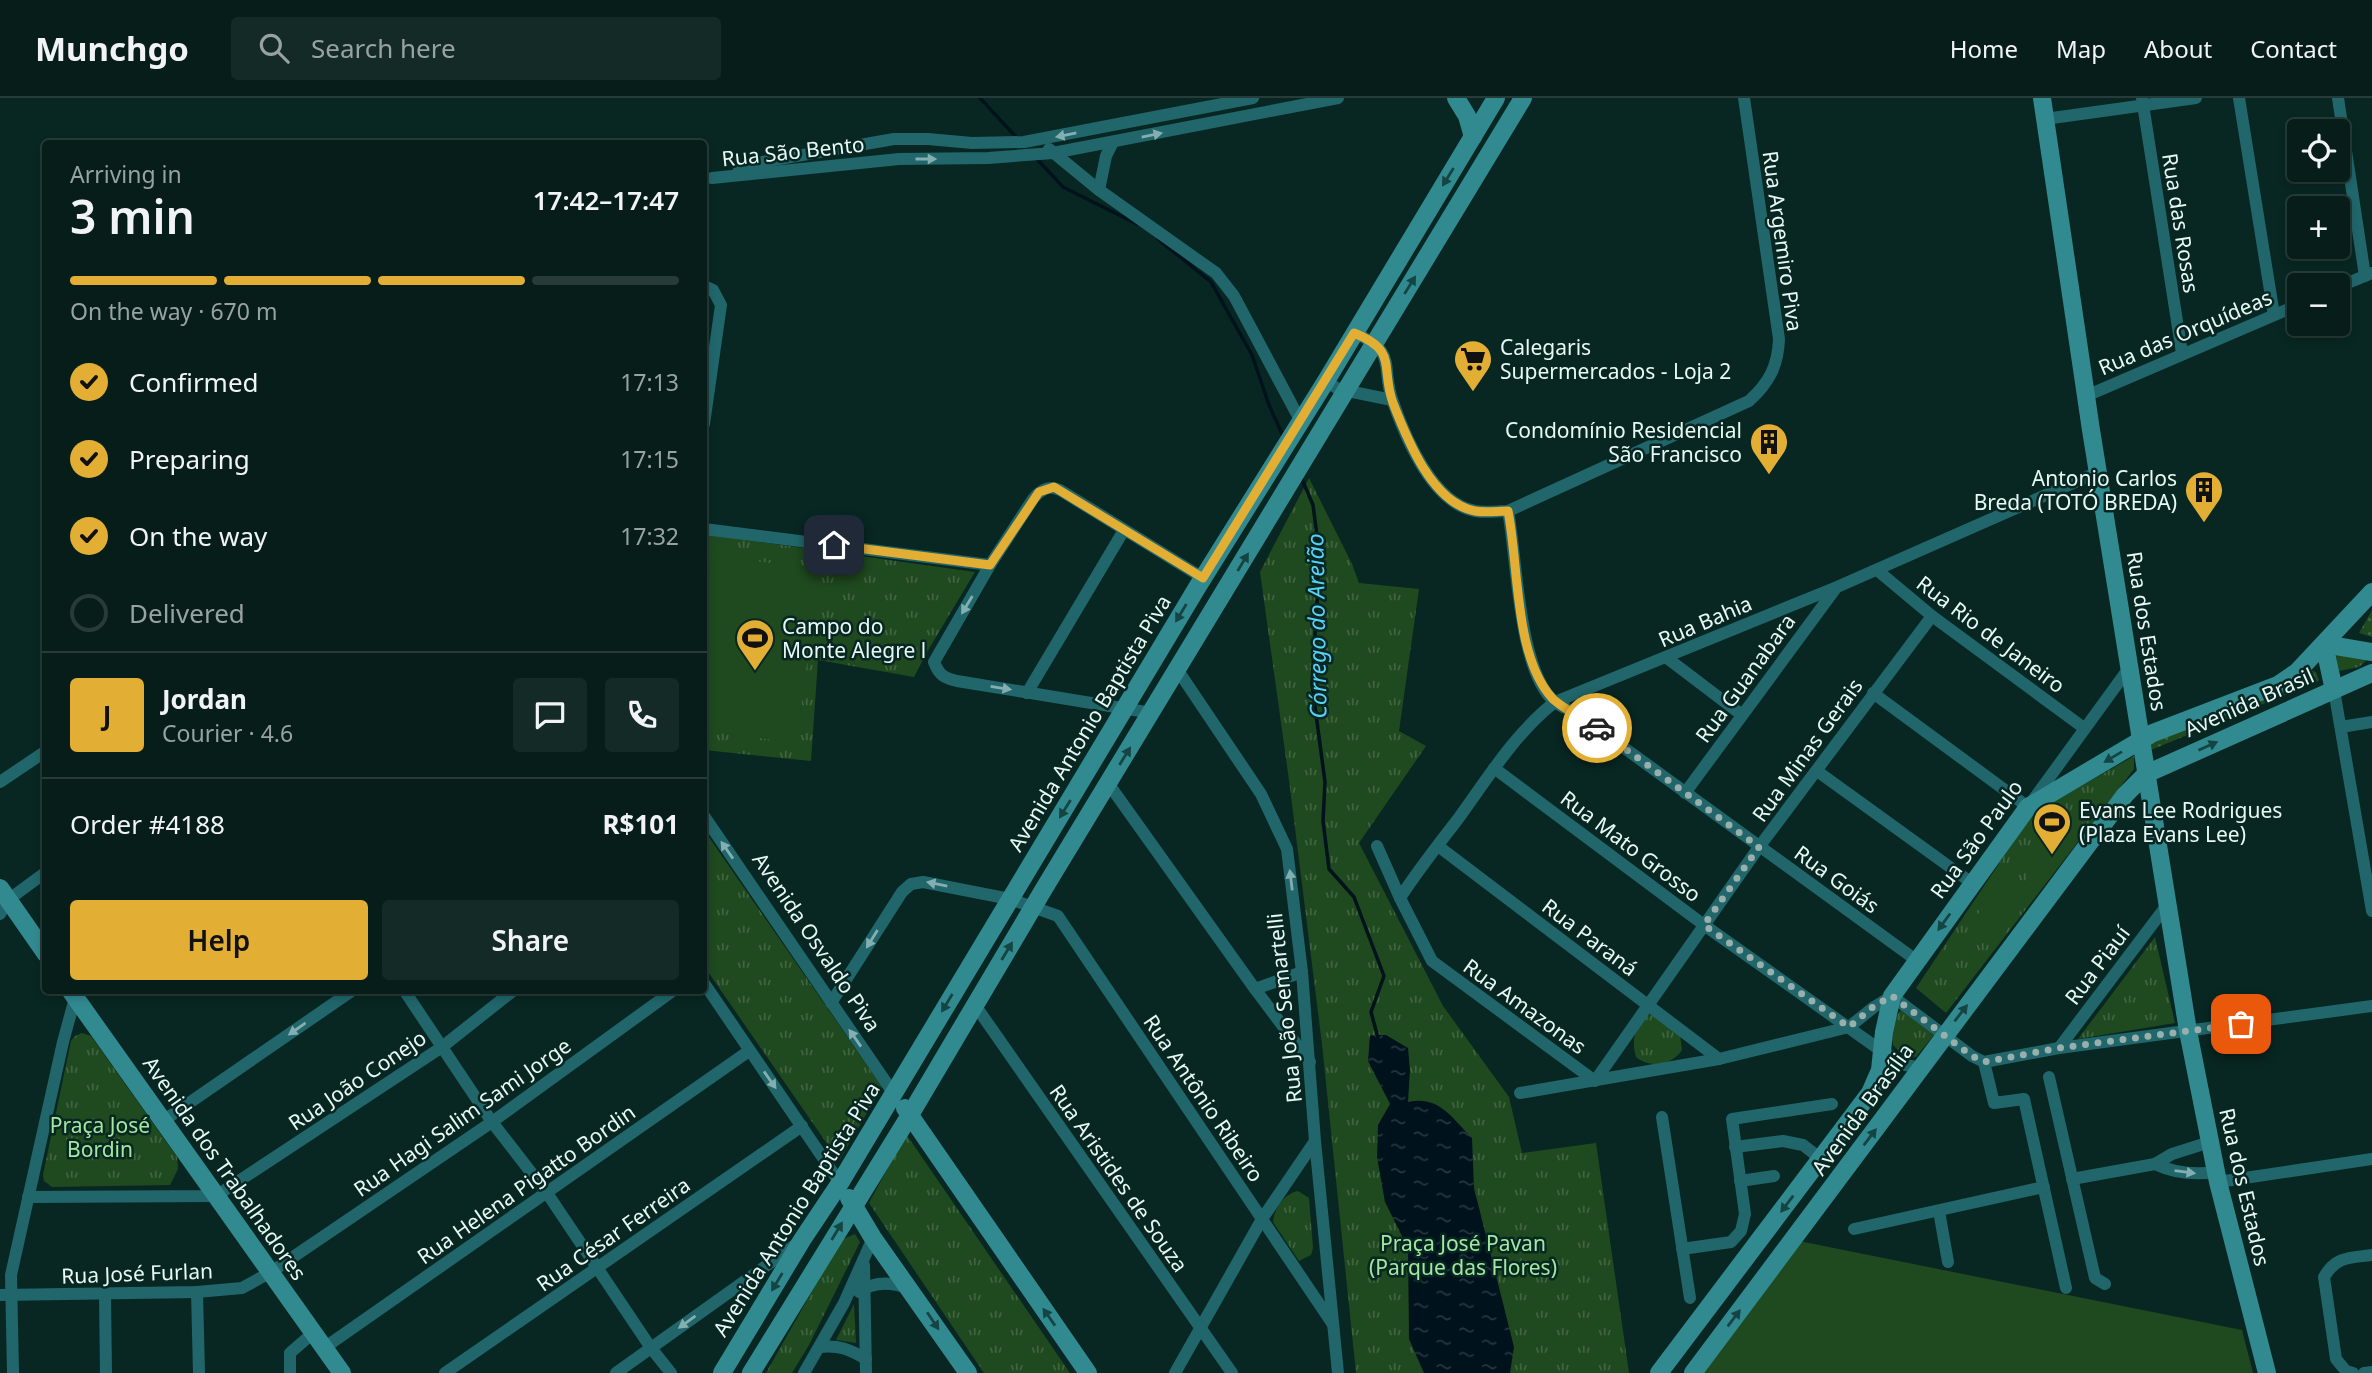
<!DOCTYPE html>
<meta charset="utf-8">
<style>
:root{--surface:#061d1a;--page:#142a27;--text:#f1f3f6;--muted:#98a2a2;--line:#273b39;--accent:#e2af34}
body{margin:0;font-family:"Noto Sans",sans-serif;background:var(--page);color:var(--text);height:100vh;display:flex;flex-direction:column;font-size:26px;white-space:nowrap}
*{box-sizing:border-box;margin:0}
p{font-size:23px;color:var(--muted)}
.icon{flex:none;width:38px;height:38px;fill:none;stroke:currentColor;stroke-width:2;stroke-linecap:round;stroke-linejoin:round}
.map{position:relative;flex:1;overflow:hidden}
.sheet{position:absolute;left:42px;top:42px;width:665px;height:854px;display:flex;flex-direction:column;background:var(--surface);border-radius:7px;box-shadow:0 4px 10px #0003,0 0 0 2px var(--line)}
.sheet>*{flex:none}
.buttons{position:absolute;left:2287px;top:21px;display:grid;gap:14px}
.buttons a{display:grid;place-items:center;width:63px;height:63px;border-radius:7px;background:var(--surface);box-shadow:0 4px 10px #0003,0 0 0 2px var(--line);font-size:35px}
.pin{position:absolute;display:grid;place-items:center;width:60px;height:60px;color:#fff;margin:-30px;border-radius:14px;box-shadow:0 4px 10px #0006}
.courier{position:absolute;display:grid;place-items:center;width:70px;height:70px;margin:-35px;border:5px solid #e2af34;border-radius:50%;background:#fff;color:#222;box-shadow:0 2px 9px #0007}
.headline em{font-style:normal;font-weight:600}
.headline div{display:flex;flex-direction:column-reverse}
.headline{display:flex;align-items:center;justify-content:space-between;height:119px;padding:0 28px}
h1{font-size:46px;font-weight:600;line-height:52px}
.bar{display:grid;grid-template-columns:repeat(4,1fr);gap:10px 7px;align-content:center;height:84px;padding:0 28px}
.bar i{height:9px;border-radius:5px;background:var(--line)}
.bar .active{background:var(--accent)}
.bar p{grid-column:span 4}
.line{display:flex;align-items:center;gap:18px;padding:0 28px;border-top:2px solid var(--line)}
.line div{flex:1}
.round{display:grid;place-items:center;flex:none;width:74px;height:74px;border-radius:7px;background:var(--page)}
ol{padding:0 28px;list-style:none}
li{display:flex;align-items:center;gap:21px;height:77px}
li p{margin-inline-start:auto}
li .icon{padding:7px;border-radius:50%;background:var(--accent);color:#111;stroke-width:4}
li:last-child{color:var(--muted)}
li i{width:38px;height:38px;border:4px solid var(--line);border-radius:50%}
.button{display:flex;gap:14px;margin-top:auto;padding:14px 28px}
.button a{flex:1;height:80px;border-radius:7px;background:var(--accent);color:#111;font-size:28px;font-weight:600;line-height:80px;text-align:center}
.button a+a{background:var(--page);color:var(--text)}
header{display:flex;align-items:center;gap:42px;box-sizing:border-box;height:98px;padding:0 35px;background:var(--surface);border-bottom:2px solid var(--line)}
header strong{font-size:33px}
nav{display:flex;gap:38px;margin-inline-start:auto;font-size:24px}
.search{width:490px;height:63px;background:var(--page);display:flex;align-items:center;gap:18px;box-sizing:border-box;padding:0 24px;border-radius:7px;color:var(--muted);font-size:26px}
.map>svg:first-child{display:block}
</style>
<header>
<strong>Munchgo</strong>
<div class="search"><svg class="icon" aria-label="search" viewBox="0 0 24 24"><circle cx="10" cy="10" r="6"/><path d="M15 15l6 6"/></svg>Search here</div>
<nav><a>Home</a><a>Map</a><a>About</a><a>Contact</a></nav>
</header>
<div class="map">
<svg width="2372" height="1275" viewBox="0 0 2372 1275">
<defs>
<pattern id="grass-dots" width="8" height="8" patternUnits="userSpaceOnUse" patternTransform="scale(1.75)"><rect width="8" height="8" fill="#1f491e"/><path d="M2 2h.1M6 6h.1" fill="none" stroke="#40643f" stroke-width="1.8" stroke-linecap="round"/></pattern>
<pattern id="park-tufts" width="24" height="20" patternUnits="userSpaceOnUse" patternTransform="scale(1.75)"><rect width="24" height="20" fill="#1f491e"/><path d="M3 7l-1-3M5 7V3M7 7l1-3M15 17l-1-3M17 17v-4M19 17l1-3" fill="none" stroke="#40643f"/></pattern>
<pattern id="water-ripples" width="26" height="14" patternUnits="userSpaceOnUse" patternTransform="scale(1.75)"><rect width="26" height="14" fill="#00131c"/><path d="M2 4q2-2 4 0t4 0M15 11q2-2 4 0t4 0" fill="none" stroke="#25363e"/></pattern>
</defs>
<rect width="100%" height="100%" fill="#082722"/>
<g fill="url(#grass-dots)">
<path d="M2372 512V539L2359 535Z"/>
<path d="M2311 572 2316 574 2319 582 2317 584 2146 654 2148 646 2298 586Z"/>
</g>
<g fill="url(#park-tufts)">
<path d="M1309 380 1352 466 1359 485 1419 491 1399 633 1426 648 1359 745 1443 908 1509 999 1522 1055 1596 1045 1629 1275H1356L1322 946 1289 682 1260 474Z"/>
<path d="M704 436 975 474 927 554 914 579 818 562 811 663 704 652Z"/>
<path d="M2335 553 2368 561 2359 569 2339 573Z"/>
<path d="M2134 658V671L1946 915 1916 890 2032 716Z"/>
<path d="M704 732 882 989 839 1063 704 868Z"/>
<path d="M2155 839 2175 925 2078 941Z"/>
<path d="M1902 911 1934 937 1916 959 1903 957 1893 947C1891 934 1892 921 1902 911Z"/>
<path d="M1650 917 1657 919 1680 937 1682 952C1672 967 1650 971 1636 959 1631 942 1635 932 1645 918Z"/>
<path d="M82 935 91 938 177 1059 178 1071 170 1087 52 1089 44 1083 43 1077 71 943 75 938Z"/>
<path d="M906 1036 1070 1275H984L869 1105Z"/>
<path d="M1298 1093 1309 1100 1313 1150 1311 1157 1299 1163 1273 1124C1274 1110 1284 1096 1298 1093Z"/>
<path d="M855 1136 860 1144 809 1247 792 1275H766L841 1142Z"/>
<path d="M854 1206 856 1245 836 1242Z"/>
</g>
<g fill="#1f491e">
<path d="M711 457 820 472 796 645 704 633V514Z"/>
<path d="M834 518 881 525 877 551 830 544Z"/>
<path d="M2086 728 2035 794 2024 786 2057 731Z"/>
<path d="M2004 783 2028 802 1994 850 1968 829Z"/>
<path d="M1799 1143 2242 1232 2253 1275H1701Z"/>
</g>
<path fill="url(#water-ripples)" d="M1370 937H1386L1408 950 1410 972 1408 1004C1439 997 1452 1020 1472 1040L1474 1090 1514 1249 1510 1275H1424L1409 1241 1408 1150 1385 1104 1377 1059 1378 1027 1390 1006 1368 963Z"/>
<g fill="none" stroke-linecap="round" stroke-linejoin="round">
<g stroke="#00131c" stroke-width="3.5">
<path d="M980 0 1017 40"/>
<path d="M1037 61 1063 89 1137 126"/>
<path d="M1158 141 1211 184 1252 257 1269 307 1284 340"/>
<path d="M1301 379 1313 407 1317 438 1318 490 1312 586 1325 684 1323 723 1329 771 1354 799 1384 878 1371 914 1378 940"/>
</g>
<g stroke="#20666b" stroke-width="12">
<path d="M2142 0 2182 255"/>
<path d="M2239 0 2274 217"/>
<path d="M2338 0 2365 178"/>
<path d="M2045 21 2196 0"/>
<path d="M1049 51 1099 92 1216 175 1234 198 1300 322"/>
<path d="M739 72 762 64 894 41H928L972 45 1024 44 1253 0"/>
<path d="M712 80 899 61 988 60 1053 55 1338 0"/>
<path d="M1099 92 1106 58 1113 44"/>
<path d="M704 188 713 192 721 207 704 326"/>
<path d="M2338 189 2372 175"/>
<path d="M1354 235C1399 253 1380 269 1393 304 1406 341 1433 405 1475 413 1486 415 1497 413 1508 413L1749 303C1769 285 1778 268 1779 241L1744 0"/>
<path d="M1326 283 1338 291 1392 302"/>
<path d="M2086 298 2300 206"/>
<path d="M1508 413C1517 459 1518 574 1555 604 1562 609 1571 612 1579 617L1916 862"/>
<path d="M704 431 990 467"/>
<path d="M1877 472 1932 518 2084 630"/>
<path d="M1667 560 1742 617"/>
<path d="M1177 571 1261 696 1287 751 1302 874 1315 1043 1338 1275"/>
<path d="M2334 592 2372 813"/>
<path d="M1027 595 1124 432"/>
<path d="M1873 595 2028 709 2129 570"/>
<path d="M1152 615 957 583C944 580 939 577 934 564L990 467 1033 401C1041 391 1049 387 1060 392L1203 480"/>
<path d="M2341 629 2372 624"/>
<path d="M1494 670 1704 827 1883 954 1906 967 1921 970"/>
<path d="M1817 673 1972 785"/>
<path d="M0 684 46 653"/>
<path d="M1108 685 1255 891 1310 964"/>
<path d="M1685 695 1836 490"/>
<path d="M704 718 894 996"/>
<path d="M1377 748 1400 800 1432 863 1595 983 1759 749 1932 518"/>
<path d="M1438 748 1719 961"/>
<path d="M1400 800C1418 772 1438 747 1458 721 1487 681 1516 634 1555 604L1837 489 2098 374"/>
<path d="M0 816 8 802 46 774"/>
<path d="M704 885 840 1085"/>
<path d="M1255 891 1302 874"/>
<path d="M404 892 492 1024 547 1095 651 1250 671 1275"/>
<path d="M831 905 902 794 911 786 923 784 1010 801 1058 818 1332 1225"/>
<path d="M975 907 1232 1275"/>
<path d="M2059 950 2167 807"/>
<path d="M1984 964 1994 1005 2024 1001 2066 1190"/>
<path d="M2049 979 2095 1180 2105 1186"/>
<path d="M1520 995 1719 961 1849 929 1874 909 1892 898 1972 958 1984 964 2059 950 2372 908"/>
<path d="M1662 1019 1690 1200"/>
<path d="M163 1023 353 892"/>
<path d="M1735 1049 1783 1043 1803 1047 1821 1061"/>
<path d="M2155 1066C2174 1075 2195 1077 2216 1074"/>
<path d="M2072 1081 2155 1066 2172 1056 2210 1044"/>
<path d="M1740 1083 1774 1078"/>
<path d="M2218 1084 2372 1061"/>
<path d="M28 1099 216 1098 442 949 514 892"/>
<path d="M1939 1113 1948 1164"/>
<path d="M1854 1131 2044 1089"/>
<path d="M1682 1151 1731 1144 1741 1133 1745 1116 1732 1021 1832 1006"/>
<path d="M864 1167 866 1275"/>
<path d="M197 1194 199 1275"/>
<path d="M859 1194C874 1183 891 1184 908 1190"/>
<path d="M105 1196 106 1275"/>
<path d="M0 1197 197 1194 242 1190 271 1174 492 1024 674 892"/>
<path d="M820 1249C839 1247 849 1251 866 1261"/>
<path d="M324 1250 749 953"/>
<path d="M13 1275 11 1177 63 944 75 900"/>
<path d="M290 1275V1255L313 1235"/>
<path d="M445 1275 802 1028"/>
<path d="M616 1275 798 1145"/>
<path d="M804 1275 844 1205 873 1140"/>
<path d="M1175 1275 1262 1121 1315 1043"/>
<path d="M2353 1275 2346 1273 2336 1261 2324 1179C2336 1158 2350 1160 2372 1157"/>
<path d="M2364 1275 2372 1274"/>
</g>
<g stroke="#328a91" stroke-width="18">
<path d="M1456 0 1467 18 1473 39"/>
<path d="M2042 0 2091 332 2188 933 2218 1084 2267 1275"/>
<path d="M2334 592 2324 546 2372 554"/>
<path d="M0 790 46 856"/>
<path d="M70 892 342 1275"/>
<path d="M905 1010 1088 1275"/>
<path d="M849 1100 873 1140 968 1275"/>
<path d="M722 1275 802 1142 840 1085 1198 488 1326 283 1496 0"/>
<path d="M751 1275 910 1017 1045 789 1523 0"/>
<path d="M1659 1275 1870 995 1880 972 1884 934 1892 898 2028 709 2153 635 2278 587 2297 574 2372 494"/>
<path d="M1693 1275 2125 697 2146 676 2372 575"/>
</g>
</g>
<defs><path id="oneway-solid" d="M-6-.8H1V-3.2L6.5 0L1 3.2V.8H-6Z" transform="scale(1.75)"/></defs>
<g fill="#84afb0">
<use href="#oneway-solid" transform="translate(1066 37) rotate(169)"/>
<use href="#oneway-solid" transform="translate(1152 37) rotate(-11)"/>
<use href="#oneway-solid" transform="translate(926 61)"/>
<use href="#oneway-solid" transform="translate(967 507) rotate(121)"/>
<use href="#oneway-solid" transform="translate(1001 590) rotate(9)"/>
<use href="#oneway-solid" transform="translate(727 752) rotate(-125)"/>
<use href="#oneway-solid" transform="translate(1291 782) rotate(-97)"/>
<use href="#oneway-solid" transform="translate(937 786) rotate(-169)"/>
<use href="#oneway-solid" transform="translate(872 841) rotate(122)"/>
<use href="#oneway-solid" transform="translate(297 931) rotate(145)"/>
<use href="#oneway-solid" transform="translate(855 940) rotate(-125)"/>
<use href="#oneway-solid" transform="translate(770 982) rotate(55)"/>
<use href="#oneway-solid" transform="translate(2185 1074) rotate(7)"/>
<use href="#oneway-solid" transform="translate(687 1224) rotate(144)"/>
</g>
<g fill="#154543">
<use href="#oneway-solid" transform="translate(1448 79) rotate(122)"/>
<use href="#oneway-solid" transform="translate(1410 187) rotate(-58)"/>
<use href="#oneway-solid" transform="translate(1243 464) rotate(-59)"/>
<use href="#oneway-solid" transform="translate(1181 515) rotate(121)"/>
<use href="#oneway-solid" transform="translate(2208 648) rotate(-24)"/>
<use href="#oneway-solid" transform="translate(1125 658) rotate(-58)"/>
<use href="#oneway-solid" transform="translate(2113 659) rotate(149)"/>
<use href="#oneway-solid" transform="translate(1065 711) rotate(122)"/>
<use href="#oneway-solid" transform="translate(1944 824) rotate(126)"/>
<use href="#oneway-solid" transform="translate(1007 853) rotate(-59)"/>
<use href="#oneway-solid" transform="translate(947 905) rotate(121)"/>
<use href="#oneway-solid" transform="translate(1961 915) rotate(-52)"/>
<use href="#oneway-solid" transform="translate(1870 1039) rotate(-53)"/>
<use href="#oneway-solid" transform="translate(1787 1106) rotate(127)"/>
<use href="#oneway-solid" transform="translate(837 1133) rotate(-59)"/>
<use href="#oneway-solid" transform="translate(777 1184) rotate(121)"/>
<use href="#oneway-solid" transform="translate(1049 1219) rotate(-125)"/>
<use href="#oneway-solid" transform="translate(1734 1220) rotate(-53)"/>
<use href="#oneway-solid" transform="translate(933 1223) rotate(56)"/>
</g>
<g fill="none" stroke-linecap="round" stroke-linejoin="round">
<path stroke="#99afab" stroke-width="7" stroke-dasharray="0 12.6" d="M1597 630 1759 749 1704 827 1849 929 1874 908 1892 898 1972 958 1984 964 2059 950 2241 926"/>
<path stroke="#e2af34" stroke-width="9" d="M834 447 990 467 1039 394 1054 389 1203 480 1354 235C1399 253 1380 269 1393 305 1407 341 1432 405 1475 413 1486 415 1497 413 1508 413 1519 467 1514 558 1552 600 1560 609 1586 622 1597 630"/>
</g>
<defs>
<symbol id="supermarket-pin" viewBox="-11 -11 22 30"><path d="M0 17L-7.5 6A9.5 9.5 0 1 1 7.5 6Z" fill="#e2af34" stroke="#082722"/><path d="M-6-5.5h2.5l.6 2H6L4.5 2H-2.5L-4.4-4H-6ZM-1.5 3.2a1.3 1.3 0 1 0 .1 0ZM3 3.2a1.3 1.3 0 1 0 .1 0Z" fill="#111"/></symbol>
<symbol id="building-pin" viewBox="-11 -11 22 30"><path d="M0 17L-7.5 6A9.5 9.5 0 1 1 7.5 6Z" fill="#e2af34" stroke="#082722"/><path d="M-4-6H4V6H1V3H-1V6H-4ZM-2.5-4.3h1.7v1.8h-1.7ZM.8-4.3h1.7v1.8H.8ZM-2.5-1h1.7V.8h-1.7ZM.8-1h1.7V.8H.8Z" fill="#111"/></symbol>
<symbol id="stadium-pin" viewBox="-11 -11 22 30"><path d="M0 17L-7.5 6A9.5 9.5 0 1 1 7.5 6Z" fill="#e2af34" stroke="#082722"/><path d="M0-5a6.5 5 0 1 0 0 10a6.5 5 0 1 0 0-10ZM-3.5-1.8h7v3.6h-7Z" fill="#111"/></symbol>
</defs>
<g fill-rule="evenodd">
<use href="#supermarket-pin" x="1451" y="239" width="44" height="60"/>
<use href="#building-pin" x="1747" y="322" width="44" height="60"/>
<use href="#building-pin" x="2182" y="370" width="44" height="60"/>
<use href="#stadium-pin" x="733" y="518" width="44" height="60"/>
<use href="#stadium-pin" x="2030" y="702" width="44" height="60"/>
</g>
<g text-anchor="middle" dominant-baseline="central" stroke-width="5" stroke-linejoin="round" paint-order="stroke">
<g font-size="21" fill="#e7f8f5" stroke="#082722">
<text transform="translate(793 53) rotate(-6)">Rua São Bento</text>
<text transform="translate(2181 125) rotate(81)">Rua das Rosas</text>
<text transform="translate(1783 143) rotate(82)">Rua Argemiro Piva</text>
<text transform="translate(2185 234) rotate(-23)">Rua das Orquídeas</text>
<text transform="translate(1705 523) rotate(-23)">Rua Bahia</text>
<text transform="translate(2147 533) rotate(81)">Rua dos Estados</text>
<text transform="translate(1991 536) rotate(37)">Rua Rio de Janeiro</text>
<text transform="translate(1745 580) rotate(-54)">Rua Guanabara</text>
<text transform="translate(2249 604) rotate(-24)">Avenida Brasil</text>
<text transform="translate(1089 625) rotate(-59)">Avenida Antonio Baptista Piva</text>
<text transform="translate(1807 652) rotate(-54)">Rua Minas Gerais</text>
<text transform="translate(1976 741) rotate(-54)">Rua São Paulo</text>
<text transform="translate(1631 748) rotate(37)">Rua Mato Grosso</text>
<text transform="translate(1837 781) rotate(36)">Rua Goiás</text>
<text transform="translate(1590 839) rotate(37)">Rua Paraná</text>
<text transform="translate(817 844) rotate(56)">Avenida Osvaldo Piva</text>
<text transform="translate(2097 867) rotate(-53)">Rua Piauí</text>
<text transform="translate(1525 908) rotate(36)">Rua Amazonas</text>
<text transform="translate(1284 910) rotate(-96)">Rua João Semartelli</text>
<text transform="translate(357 982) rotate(-34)">Rua João Conejo</text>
<text transform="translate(1204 1000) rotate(56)">Rua Antônio Ribeiro</text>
<text transform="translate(1862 1011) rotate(-54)">Avenida Brasília</text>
<text transform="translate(462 1019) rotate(-35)">Rua Hagi Salim Sami Jorge</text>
<text transform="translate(225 1070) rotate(55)">Avenida dos Trabalhadores</text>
<text transform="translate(1119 1080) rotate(55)">Rua Aristides de Souza</text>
<text transform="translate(526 1086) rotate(-35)">Rua Helena Pigatto Bordin</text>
<text transform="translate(2245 1089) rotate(77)">Rua dos Estados</text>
<text transform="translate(796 1111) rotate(-58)">Avenida Antonio Baptista Piva</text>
<text transform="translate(613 1136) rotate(-35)">Rua César Ferreira</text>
<text transform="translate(137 1175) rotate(-2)">Rua José Furlan</text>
</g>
<g font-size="21" fill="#e7f8f5" stroke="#082722" text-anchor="start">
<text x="1500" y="249">Calegaris<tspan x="1500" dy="24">Supermercados - Loja 2</tspan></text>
<text x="1742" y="332" text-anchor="end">Condomínio Residencial<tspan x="1742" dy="24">São Francisco</tspan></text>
<text x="2177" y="380" text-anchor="end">Antonio Carlos<tspan x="2177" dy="24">Breda (TOTÓ BREDA)</tspan></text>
<text x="782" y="528">Campo do<tspan x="782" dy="24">Monte Alegre l</tspan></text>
<text x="2079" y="712">Evans Lee Rodrigues<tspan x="2079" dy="24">(Plaza Evans Lee)</tspan></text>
</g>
<g font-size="21" fill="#a2e89e" stroke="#082722">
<text x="100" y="1027">Praça José<tspan x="100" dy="24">Bordin</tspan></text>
<text x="1463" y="1145">Praça José Pavan<tspan x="1463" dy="24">(Parque das Flores)</tspan></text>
</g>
<g font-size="23" font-style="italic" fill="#56d2f9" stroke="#082722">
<text transform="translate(1316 528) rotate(-91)">Córrego do Areião</text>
</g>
</g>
</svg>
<div class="buttons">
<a><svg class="icon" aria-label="locate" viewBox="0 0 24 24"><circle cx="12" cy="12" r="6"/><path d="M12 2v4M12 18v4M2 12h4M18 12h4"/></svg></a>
<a>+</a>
<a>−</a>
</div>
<div class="pin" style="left:2241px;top:926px;background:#ea580c"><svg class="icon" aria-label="bag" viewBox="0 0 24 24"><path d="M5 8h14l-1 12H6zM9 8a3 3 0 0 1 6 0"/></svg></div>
<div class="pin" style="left:834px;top:447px;background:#1f2937"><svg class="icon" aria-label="home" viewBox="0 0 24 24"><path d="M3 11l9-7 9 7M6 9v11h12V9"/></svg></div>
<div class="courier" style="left:1597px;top:630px"><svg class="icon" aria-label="car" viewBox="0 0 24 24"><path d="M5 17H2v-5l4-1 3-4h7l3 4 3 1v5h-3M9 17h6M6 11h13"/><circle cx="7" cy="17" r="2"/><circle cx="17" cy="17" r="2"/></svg></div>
<section class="sheet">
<div class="headline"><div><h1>3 min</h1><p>Arriving in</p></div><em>17:42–17:47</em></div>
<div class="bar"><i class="active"></i><i class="active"></i><i class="active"></i><i></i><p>On the way · 670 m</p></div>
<ol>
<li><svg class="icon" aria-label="check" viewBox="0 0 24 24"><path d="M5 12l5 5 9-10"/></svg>Confirmed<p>17:13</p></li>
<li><svg class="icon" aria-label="check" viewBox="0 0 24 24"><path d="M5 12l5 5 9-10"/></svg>Preparing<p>17:15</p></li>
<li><svg class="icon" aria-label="check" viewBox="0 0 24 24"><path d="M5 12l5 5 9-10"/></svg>On the way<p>17:32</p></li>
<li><i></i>Delivered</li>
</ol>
<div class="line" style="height:126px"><b class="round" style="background:var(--accent);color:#111">J</b><div><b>Jordan</b><p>Courier · 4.6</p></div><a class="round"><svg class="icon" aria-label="chat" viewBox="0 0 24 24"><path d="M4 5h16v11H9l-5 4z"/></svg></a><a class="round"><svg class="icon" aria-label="phone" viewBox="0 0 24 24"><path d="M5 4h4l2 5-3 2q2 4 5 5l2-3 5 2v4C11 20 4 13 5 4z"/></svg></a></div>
<div class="line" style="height:91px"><div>Order #4188</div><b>R$101</b></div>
<div class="button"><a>Help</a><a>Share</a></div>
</section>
</div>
